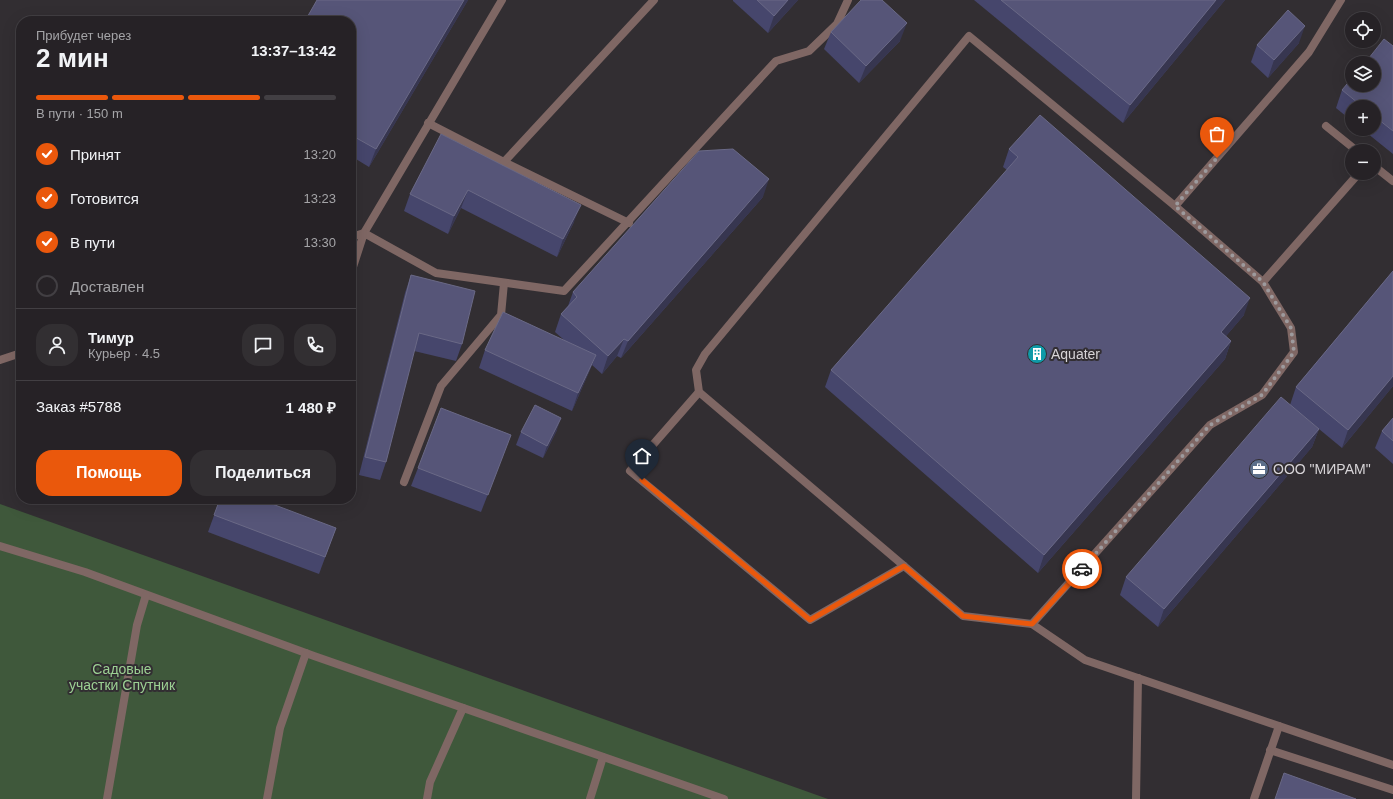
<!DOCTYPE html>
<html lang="ru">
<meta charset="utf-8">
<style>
:root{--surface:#262226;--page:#322f32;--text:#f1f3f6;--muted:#a4a4a7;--line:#423f43;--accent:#ea580c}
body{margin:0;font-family:Helvetica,sans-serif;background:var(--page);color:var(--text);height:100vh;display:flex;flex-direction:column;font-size:15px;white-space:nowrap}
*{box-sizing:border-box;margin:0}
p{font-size:13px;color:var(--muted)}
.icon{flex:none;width:22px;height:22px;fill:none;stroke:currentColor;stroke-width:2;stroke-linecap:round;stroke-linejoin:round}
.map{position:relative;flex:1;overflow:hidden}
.side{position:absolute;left:16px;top:16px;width:340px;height:488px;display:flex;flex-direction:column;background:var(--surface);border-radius:16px;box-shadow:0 4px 16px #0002,0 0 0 1px var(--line)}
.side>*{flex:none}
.fabs{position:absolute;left:1345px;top:12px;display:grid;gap:8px}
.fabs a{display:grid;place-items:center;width:36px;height:36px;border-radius:50%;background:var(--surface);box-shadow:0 4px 16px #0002,0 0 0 1px var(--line);font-size:20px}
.pin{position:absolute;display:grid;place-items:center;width:34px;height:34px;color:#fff;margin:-41px -17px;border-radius:50% 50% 50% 0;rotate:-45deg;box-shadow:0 0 4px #0007}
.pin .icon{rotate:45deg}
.courier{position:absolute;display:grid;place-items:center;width:40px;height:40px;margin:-20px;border:3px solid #ea580c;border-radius:50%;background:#fff;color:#222;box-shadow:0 1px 5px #0007}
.summary em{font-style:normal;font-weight:600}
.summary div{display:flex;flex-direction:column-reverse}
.summary{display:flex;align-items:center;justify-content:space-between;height:68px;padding:0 20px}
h1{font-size:26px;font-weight:600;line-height:30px}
.bar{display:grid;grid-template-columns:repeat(4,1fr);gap:6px 4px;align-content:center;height:48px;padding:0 20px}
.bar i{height:5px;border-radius:3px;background:var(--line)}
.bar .active{background:var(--accent)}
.bar p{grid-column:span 4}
.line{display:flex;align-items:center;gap:10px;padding:0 20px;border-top:1px solid var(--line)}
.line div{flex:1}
.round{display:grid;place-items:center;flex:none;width:42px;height:42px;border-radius:16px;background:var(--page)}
ol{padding:0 20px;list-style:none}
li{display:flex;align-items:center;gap:12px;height:44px}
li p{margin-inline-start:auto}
li .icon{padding:4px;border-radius:50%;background:var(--accent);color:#fff;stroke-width:4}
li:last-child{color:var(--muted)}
li i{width:22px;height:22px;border:2px solid var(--line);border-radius:50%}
.button{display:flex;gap:8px;margin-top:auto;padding:8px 20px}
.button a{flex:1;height:46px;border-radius:16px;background:var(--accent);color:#fff;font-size:16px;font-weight:600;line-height:46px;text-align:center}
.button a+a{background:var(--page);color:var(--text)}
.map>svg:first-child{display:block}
</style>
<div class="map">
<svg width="1393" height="799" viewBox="0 0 1393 799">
<rect width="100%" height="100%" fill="#322e32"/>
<path fill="#3f583b" d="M0 504 828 799H0Z"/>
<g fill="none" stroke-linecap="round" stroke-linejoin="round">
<g stroke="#7f6764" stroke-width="8">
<path d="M428 123 504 162 629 223"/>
<path d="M1326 126 1357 151"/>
<path d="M504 162 654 0"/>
<path d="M1374 166 1393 181"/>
<path d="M1175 206 1263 282 1291 328 1294 352 1262 395 1210 425 1032 624 1085 660 1393 765"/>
<path d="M351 237 364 233 502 0"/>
<path d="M351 273 364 233 436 273 564 291 776 61 809 51 837 24 848 0"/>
<path d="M1263 282 1359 173"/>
<path d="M0 360 21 353"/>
<path d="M699 392 630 471 810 620 904 566"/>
<path d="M404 482 441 386 501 315 504 283"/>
<path d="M0 546 85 572 314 656 724 799"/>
<path d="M1032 624 963 616 699 392 696 370 705 354 969 36 1175 206 1309 52 1341 0"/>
<path d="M1270 750 1393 790"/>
<path d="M107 799 137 625 146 595"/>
<path d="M267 799 280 728 306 653"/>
<path d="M427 799 430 782 463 708"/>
<path d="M590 799 603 757"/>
<path d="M1136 799 1138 678"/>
<path d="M1254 799 1279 726"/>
</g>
</g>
<g fill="#46466c">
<path d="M468 0 369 167 351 156V21Z"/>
<path d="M733 0H798L768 33 733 1Z"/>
<path d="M974 0H1225L1123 123Z"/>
<path d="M831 32 900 41 859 83 824 49Z"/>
<path d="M1299 43 1268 78 1251 62 1257 45Z"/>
<path d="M1393 46V154L1362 129H1374V107H1352V121L1336 108 1342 90Z"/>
<path d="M441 134 574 222 557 257 461 208 448 234 404 211 410 194Z"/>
<path d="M1009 149 1244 315 1226 336 1231 341 1225 359 1038 573 825 387 831 370 1007 170 1003 167Z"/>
<path d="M763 197 621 358 617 356 602 374 592 365 589 372 572 411 479 368 485 350 564 340 555 332 561 314 568 306 573 292Z"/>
<path d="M1393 271V386L1342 448 1290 405 1296 387Z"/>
<path d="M411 275 462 344 456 361 414 351 386 462 380 480 359 475 405 293Z"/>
<path d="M1393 418V464L1375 448 1382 431Z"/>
<path d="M1319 429 1312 447 1158 627 1120 595 1126 577Z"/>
<path d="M557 430 543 458 516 445 521 432Z"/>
<path d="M511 435 481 512 411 486 418 468Z"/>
<path d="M220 499 336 528 319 574 208 532Z"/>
</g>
<g fill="#373650">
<path d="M464 0H468L369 167 376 149Z"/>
<path d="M788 0H798L768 33 774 16Z"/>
<path d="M1216 0H1225L1123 123 1130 105Z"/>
<path d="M907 23 900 41 859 83 866 66Z"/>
<path d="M1305 26 1299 43 1268 78 1274 60Z"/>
<path d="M769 179 763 197 621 358 628 341Z"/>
<path d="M468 190 461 208 448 234 454 216Z"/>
<path d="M581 205 574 222 557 257 563 239Z"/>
<path d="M1250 298 1244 315 1214 350 1221 332Z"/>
<path d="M624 339 617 356 602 374 608 356Z"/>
<path d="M1231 341 1225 359 1038 573 1044 555Z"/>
<path d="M596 355 589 372 572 411 578 393Z"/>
<path d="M1393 376V386L1342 448 1348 430Z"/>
<path d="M561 418 557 430 543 458 547 446Z"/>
<path d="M1319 429 1312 447 1158 627 1164 609Z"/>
</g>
<g fill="#565578" stroke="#6a6986">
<path d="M317 0H464L376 149 351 135V21H305Z"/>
<path d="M757 0H788L774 16Z"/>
<path d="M861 0H882L907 23 866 66 831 32Z"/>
<path d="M1001 0H1216L1130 105Z"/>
<path d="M1288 10 1305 26 1274 60 1257 45Z"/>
<path d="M1384 39 1393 46V131L1374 116V107H1363L1342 90 1352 78V85H1374V63H1365Z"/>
<path d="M1040 115 1250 298 1221 332 1231 341 1044 555 831 370 1018 157 1009 149Z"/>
<path d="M441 134 581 205 563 239 468 190 454 216 410 194Z"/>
<path d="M733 149 769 179 628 341 624 339 608 356 561 314 577 297 573 292 699 151Z"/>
<path d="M1393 271V376L1348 430 1296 387Z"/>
<path d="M411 275 475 291 462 344 419 333 386 462 365 457Z"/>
<path d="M503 312 596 355 578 393 485 350Z"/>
<path d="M1281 397 1319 429 1164 609 1126 577Z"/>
<path d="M535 405 561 418 547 446 521 432Z"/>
<path d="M441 408 511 435 488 495 418 468Z"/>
<path d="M1393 418V441L1382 431Z"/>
<path d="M220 499H259L336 528 325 557 214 515Z"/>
<path d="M1284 773 1356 799H1275Z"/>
</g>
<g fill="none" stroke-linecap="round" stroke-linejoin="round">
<path stroke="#9d9a9d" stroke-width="4" stroke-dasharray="0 7.2" d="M1082 569 1210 425 1262 395 1294 352 1291 328 1263 282 1175 206 1217 158"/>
<path stroke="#ea580c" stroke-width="5" d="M642 480 810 620 904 566 963 616 1032 624 1082 569"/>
</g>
<defs>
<symbol id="building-disc" viewBox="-11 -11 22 22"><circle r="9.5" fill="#0f9aa8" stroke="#322e32"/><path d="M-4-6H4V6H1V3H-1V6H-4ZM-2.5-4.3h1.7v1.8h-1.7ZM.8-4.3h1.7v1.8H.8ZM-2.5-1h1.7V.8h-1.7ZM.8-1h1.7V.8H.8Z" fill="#fff"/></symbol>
<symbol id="office-disc" viewBox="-11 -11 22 22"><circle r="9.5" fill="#5c6f8a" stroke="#322e32"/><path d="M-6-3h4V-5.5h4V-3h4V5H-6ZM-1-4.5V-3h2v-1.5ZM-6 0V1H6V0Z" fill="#fff"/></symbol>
</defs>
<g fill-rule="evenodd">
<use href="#building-disc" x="1026" y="343" width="22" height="22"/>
<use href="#office-disc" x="1248" y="458" width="22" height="22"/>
</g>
<g text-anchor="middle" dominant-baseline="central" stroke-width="4" stroke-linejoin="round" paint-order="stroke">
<g font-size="14" fill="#d7d4d7" stroke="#322e32" text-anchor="start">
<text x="1051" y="354">Aquater</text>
<text x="1273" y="469">ООО "МИРАМ"</text>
</g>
<g font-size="14" fill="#9cd093" stroke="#322e32">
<text x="122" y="669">Садовые<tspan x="122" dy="16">участки Спутник</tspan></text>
</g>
</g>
</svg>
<div class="fabs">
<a><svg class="icon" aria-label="locate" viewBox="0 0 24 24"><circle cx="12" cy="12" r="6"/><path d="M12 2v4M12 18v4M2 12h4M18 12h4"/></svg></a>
<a><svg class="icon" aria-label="layers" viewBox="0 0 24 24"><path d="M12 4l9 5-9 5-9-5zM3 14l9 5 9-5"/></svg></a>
<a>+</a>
<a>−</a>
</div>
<div class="pin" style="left:1217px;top:158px;background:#ea580c"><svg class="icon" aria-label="bag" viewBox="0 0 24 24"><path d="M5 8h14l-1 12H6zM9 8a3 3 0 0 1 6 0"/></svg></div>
<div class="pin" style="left:642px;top:480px;background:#1f2937"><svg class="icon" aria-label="home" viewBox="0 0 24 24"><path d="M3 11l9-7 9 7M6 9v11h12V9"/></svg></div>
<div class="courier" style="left:1082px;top:569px"><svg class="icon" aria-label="car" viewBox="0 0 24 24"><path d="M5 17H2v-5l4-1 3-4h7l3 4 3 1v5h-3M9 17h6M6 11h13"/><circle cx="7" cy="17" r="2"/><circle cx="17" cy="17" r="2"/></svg></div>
<section class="side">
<div class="summary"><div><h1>2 мин</h1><p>Прибудет через</p></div><em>13:37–13:42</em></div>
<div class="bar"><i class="active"></i><i class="active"></i><i class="active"></i><i></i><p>В пути · 150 m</p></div>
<ol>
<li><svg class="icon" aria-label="check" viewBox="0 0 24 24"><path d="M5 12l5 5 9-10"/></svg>Принят<p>13:20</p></li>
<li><svg class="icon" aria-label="check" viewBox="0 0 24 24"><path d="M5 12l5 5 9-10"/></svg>Готовится<p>13:23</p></li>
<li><svg class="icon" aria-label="check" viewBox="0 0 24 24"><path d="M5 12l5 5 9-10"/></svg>В пути<p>13:30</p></li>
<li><i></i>Доставлен</li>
</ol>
<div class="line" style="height:72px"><a class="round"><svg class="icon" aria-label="person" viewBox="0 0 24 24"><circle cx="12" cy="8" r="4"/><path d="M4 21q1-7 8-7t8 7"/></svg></a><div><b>Тимур</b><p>Курьер · 4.5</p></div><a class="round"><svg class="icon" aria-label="chat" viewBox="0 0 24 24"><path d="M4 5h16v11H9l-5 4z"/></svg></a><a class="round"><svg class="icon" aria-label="phone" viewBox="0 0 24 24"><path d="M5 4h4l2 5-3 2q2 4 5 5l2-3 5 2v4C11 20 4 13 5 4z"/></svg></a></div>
<div class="line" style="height:52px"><div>Заказ #5788</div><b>1 480 ₽</b></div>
<div class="button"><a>Помощь</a><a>Поделиться</a></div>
</section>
</div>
